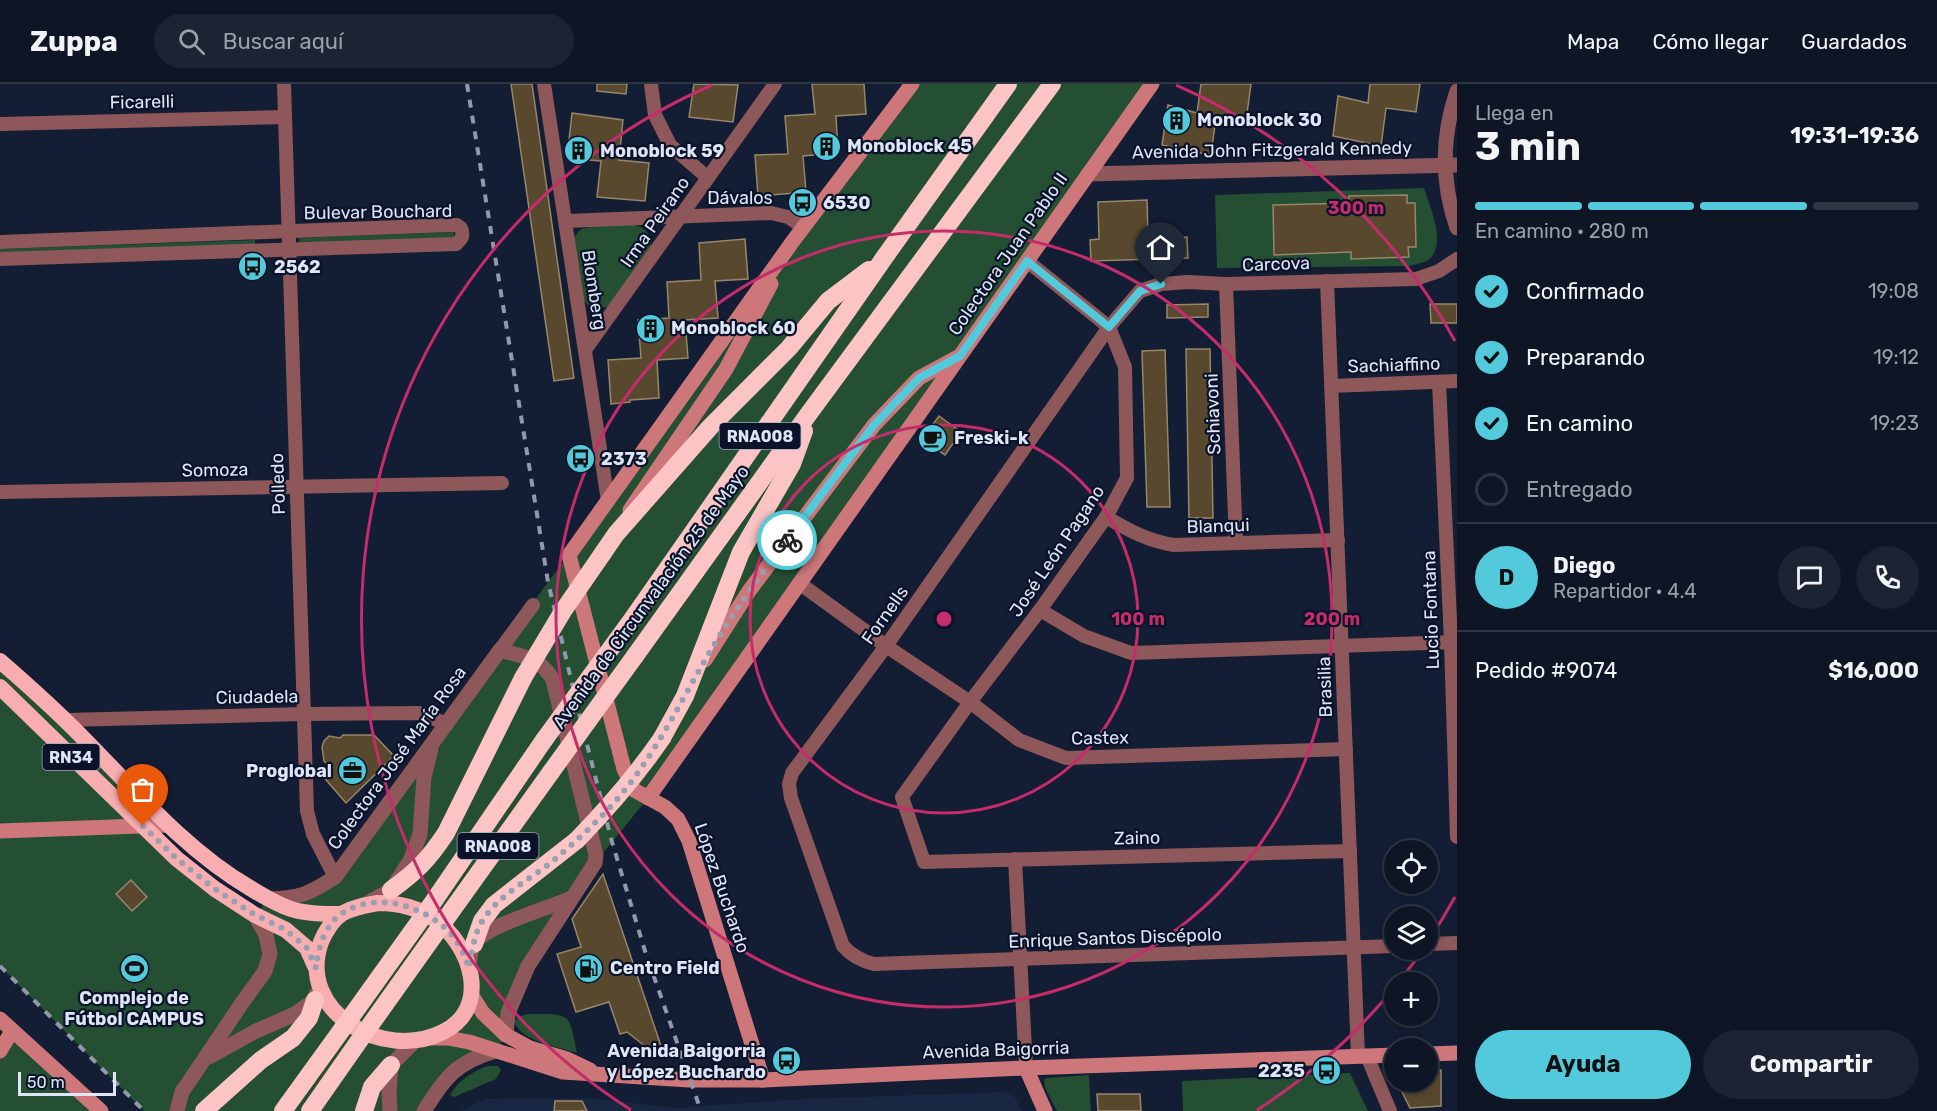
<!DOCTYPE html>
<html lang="es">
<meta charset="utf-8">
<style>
:root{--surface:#0e1626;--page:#1c2332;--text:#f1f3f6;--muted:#9b9fa7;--line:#2e3543;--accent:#53cadc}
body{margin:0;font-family:Rubik,sans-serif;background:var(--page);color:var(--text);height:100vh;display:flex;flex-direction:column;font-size:22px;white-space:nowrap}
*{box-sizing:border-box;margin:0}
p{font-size:20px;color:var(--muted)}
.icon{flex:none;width:33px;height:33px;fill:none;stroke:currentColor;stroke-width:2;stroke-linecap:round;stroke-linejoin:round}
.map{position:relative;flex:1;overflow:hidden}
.details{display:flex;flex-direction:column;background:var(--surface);width:480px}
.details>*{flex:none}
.fabs{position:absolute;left:1384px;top:756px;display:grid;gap:12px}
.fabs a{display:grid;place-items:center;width:54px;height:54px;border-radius:50%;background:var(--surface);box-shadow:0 3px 9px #0003,0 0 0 2px var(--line);font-size:30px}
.scale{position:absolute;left:18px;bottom:15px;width:98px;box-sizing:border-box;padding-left:6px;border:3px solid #dee5f5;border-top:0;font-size:16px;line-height:21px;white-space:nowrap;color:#dee5f5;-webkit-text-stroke:4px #0a1329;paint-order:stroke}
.pin{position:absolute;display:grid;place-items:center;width:51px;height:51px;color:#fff;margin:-62px -26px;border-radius:50% 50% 50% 0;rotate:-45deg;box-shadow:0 0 6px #0007}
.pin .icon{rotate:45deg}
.courier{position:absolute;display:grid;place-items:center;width:60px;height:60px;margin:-30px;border:4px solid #53cadc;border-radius:50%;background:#fff;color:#222;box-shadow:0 2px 8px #0007}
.overview em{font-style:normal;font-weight:700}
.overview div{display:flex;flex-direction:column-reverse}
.overview{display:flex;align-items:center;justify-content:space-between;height:102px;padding:0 18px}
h1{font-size:39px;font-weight:700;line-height:45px}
.bar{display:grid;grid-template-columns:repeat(4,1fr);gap:9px 6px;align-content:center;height:72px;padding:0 18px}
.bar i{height:8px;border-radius:4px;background:var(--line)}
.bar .current{background:var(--accent)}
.bar p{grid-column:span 4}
.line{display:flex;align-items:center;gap:15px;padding:0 18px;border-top:2px solid var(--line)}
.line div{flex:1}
.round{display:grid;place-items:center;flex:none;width:63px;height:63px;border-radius:32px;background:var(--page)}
ol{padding:0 18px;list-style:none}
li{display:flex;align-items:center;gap:18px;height:66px}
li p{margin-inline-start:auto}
li .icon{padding:6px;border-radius:50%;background:var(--accent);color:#111;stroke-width:4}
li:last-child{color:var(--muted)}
li i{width:33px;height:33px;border:3px solid var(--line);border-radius:50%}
.action{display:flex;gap:12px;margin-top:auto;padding:12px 18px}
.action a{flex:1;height:69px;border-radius:36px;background:var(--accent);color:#111;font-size:24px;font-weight:700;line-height:69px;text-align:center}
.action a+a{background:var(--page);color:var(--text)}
header{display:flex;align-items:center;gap:36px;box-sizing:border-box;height:84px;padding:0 30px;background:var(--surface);border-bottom:2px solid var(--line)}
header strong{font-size:28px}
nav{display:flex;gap:33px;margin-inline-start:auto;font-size:21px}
.search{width:420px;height:54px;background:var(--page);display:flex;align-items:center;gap:15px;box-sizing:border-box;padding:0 21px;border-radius:33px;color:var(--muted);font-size:22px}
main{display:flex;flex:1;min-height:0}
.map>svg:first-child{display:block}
</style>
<header>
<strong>Zuppa</strong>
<div class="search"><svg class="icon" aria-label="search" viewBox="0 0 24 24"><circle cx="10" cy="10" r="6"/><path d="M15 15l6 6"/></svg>Buscar aquí</div>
<nav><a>Mapa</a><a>Cómo llegar</a><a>Guardados</a></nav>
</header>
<main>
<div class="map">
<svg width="1457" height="1027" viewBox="0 0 1457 1027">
<rect width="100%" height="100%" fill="#131d33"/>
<path fill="#1a2743" d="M1004 1008 1015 1013 1021 1027H460L485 1015 588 1014 675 1024 801 1015Z"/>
<g fill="#254f32">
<path d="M912 0H1152L648 714 595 779 528 882 506 951 501 959 495 967 475 973 424 1027H144L0 882V577L169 741 144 742 255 830 269 815 335 793 548 498 569 471Z"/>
<path d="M1424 104C1430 124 1448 161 1428 176 1424 179 1415 180 1410 182L1217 184 1215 111Z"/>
<path d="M602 141C622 141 652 134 651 164L608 223 594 224 582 217 574 153 581 145Z"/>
<path d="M454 148V155L300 161 299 154Z"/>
<path d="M255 156V162L0 171V165Z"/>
<path d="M528 930C570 930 569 927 577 969 559 963 519 957 514 937L520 932Z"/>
<path d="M12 947 101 1027H0V967Z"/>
<path d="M488 982H498L501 986 496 995 454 1013 450 1011C458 997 472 987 488 982Z"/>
<path d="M1350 989 1368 1027H1183L1182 997Z"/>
<path d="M1089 991 1091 1027H1057L1045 1004 1044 995 1047 994Z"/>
</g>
<g fill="#58482e" stroke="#98866a" stroke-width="1.5">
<path d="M511 0H532L574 294 554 297Z"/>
<path d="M597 0H627L626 10 597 7Z"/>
<path d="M694 0 738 1 733 38 689 33Z"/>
<path d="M812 0H864L866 30 836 32 838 69 803 72 806 108 758 112 755 71 788 70 785 32 815 30Z"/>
<path d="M1201 0H1251L1246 37 1216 33 1211 71 1162 61 1168 21 1197 29Z"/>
<path d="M1370 0H1420L1416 28 1386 24 1381 62 1333 52 1338 12 1368 19Z"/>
<path d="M572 29 623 36 619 76 649 79 645 117 597 113 601 77 567 74Z"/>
<path d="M1407 111V119H1415L1416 163H1408L1409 173 1351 175V168L1274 171 1273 121 1349 119V112Z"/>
<path d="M1147 116 1148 154 1187 153 1188 174 1091 177 1090 156 1099 155 1098 118Z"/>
<path d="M745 155 748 195 715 197 718 234 685 236 688 274 657 276 659 314 630 316V318L611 320 608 276 641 274 638 236 669 234 667 198 701 196 699 159Z"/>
<path d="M1208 220V233L1167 234V221Z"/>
<path d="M1430 220H1457V239H1431Z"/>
<path d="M1186 265H1210L1213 434H1189Z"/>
<path d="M1165 266 1170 423H1147L1142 267Z"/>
<path d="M939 332 961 348 945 371 922 355Z"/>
<path d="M343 651H374L394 672 346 719 321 690 330 683 324 677 322 663 324 657 329 652 340 654Z"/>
<path d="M603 790 661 962 653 964 654 970 650 974 644 972 642 967 646 963 627 948 620 950 609 918 576 928 557 870 581 863 572 835Z"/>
<path d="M131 796 147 813 132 827 116 810Z"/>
<path d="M1428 986H1441V1022L1410 1024 1397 998H1428Z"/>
<path d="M1097 1010H1140L1141 1027H1098Z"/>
<path d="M555 1017H582L587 1027H554Z"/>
</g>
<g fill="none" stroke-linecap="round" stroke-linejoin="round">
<g stroke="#8e5759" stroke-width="14">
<path d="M284 0 307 727 313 750 335 793"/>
<path d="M544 0 608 417"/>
<path d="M651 0 655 31 670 61 708 94"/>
<path d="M0 40 285 33"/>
<path d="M566 137 771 129 788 133 803 143"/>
<path d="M0 158 451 141H457L461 144C464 152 462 155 456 160L0 175"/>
<path d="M1027 177 1109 243 1125 283 1127 394 1106 433 1040 526 970 618 902 713 924 778 1350 767"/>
<path d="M1327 197 1358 972"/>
<path d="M1226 200 1236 459"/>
<path d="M585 266 775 0"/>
<path d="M1439 298 1451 558 1457 753"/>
<path d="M1331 302 1457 297"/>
<path d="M0 408 502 399"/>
<path d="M1106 433C1128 446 1148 457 1174 461L1338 456"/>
<path d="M799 499 886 562 970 618 1019 656 1066 674 1346 665"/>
<path d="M1040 526 1084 552 1131 569 1457 558"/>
<path d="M500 566 533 521"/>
<path d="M66 636 304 630 419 629 447 640"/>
<path d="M1015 775 1026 984"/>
<path d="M1428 860 1457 859"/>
<path d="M1395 862 874 880C861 877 852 872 843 862L791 714 789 700 792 689 886 562 1109 243 1140 207 1161 200 1188 198 1226 200 1416 195 1439 187 1457 175"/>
<path d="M1367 972 1390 1027"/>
</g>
<g stroke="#8e5759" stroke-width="15">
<path d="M1457 7C1441 54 1441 98 1457 144"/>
<path d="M1088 90 1457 81"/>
<path d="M269 815C300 814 309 810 335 793L500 566C523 573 540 573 553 596L596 771 595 779 528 882 508 929 506 951"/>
<path d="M364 821 391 806 411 775 420 750 424 693 431 665"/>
<path d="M469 884C470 877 470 866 474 860 484 842 550 824 571 814"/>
<path d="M209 973 256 947 295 930 315 916 316 910"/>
<path d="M177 1027 182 1008 242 919 265 887 270 870 266 851 255 831"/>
<path d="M390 1027 389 1010 391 981 415 957"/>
<path d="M424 1027C446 993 455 979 495 967"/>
</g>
<g stroke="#ce777a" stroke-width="15">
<path d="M630 426 726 285 771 200"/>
<path d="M705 576 749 507 874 341 919 294 956 274"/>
<path d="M648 714 1152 0"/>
<path d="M0 747 169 741"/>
<path d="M472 912 483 929 506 951 530 964 567 975 590 986"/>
<path d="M0 935 101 1027"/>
<path d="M429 954H448L469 958 563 988 689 996H763L1026 984 1395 971"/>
<path d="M0 967 12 947"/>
<path d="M1428 970 1457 969"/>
<path d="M1026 984 1045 1027"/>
<path d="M763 996 689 757 678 735 665 723 634 706 624 685 569 471 793 157 912 0"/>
</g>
<g stroke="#f8aeb0" stroke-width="16">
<path d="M0 577C30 603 59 629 87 658 138 710 187 767 250 804 263 812 276 820 291 825 307 830 324 830 341 830"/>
<path d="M0 603 177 775 215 805 255 831 286 846 307 864 315 882"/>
<path d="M378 819C398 819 417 823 434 835 471 860 492 924 443 948 383 978 296 928 321 858 325 848 333 835 343 829 354 823 366 821 378 819Z"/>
</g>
<g stroke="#fcc4c4" stroke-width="18">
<path d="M603 469 616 450 711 342 789 264 828 217 869 186"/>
<path d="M636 530 884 174 1008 0"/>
<path d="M635 572 810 328 1052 0"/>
<path d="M662 654 685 612 741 468 792 380 804 347"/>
<path d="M391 806C417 787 428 776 446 749L523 594"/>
<path d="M429 824 544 656"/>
<path d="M445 836 551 688"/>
<path d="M474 860 482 837 494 821 577 756"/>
<path d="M204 1027 261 976 293 954 309 934 315 916"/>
<path d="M283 1027 343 944"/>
<path d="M310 1027 361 954"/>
<path d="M364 1027 372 1003 391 981"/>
</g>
<g stroke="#9199ab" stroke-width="4" stroke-dasharray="8 8" stroke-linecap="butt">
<path d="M467 0 548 498 579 629 612 758 645 867 701 1027"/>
<path d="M0 882 144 1027"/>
</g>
<g stroke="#fcc4c4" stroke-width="18">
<path d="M523 594 563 527 603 469"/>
<path d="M544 656 636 530"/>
<path d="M551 688 635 572"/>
<path d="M577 756C609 723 636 692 662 654"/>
<path d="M343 944 429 824"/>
<path d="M361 954 445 836"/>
</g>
</g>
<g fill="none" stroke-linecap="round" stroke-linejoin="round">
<path stroke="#979fb1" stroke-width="6" stroke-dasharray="0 10.8" d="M143 742 177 775 215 805 255 831 286 846 307 864 316 884C318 865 324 842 341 830 372 808 419 820 445 844 457 855 464 869 469 884 472 868 474 849 483 836 498 812 527 797 549 780 571 762 593 742 612 721 657 671 682 613 717 556 738 521 763 488 787 456"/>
<path stroke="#53cadc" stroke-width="8" d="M787 456 874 341 919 294 960 272 1027 177 1109 243 1140 207 1161 200"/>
</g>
<g fill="none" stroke="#c52c6a" stroke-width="3">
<circle cx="944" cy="535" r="194"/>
<circle cx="944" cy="535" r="388"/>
<path d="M1455 813A582 582 0 0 1 1429 856M1421 869A582 582 0 0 1 1399 897M1393 905A582 582 0 0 1 1257 1026M631 1026A582 582 0 0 1 712 1M1176 1A582 582 0 0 1 1455 257"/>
</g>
<defs>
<symbol id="building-disc" viewBox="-11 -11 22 22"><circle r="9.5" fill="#53cadc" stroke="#0a1329"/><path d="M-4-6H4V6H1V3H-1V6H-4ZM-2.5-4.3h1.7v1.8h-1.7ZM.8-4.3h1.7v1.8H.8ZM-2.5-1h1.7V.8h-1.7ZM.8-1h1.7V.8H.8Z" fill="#111"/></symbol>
<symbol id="bus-disc" viewBox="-11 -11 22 22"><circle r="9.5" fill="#53cadc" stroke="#0a1329"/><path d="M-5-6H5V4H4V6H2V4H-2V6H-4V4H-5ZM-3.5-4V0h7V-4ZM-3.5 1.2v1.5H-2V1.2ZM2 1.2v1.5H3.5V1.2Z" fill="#111"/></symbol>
<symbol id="cafe-disc" viewBox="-11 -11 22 22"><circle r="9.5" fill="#53cadc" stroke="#0a1329"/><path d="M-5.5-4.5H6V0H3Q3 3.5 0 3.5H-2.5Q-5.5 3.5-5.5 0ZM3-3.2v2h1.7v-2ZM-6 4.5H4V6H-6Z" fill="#111"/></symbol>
<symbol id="office-disc" viewBox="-11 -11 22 22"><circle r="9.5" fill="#53cadc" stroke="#0a1329"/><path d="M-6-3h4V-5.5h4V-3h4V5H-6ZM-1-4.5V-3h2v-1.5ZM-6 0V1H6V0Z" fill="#111"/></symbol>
<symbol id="fuel-disc" viewBox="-11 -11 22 22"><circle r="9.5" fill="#53cadc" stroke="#0a1329"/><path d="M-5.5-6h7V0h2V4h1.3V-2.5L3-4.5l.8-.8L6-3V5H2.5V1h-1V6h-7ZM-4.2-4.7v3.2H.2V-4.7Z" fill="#111"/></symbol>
<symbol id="stadium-disc" viewBox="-11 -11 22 22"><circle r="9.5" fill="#53cadc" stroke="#0a1329"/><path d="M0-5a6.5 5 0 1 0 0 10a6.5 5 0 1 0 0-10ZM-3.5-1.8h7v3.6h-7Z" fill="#111"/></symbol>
</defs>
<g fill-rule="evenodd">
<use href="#building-disc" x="1160" y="20" width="33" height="33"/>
<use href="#building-disc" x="810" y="46" width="33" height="33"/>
<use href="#building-disc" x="562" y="50" width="33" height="33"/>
<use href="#bus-disc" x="786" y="102" width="33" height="33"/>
<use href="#bus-disc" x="236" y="166" width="33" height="33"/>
<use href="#building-disc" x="634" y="228" width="33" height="33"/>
<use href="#cafe-disc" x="916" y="338" width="33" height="33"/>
<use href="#bus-disc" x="564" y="358" width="33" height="33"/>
<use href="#office-disc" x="336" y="670" width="33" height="33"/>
<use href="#fuel-disc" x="572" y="868" width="33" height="33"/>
<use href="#stadium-disc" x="118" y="868" width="33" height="33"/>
<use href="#bus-disc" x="770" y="960" width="33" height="33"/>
<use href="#bus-disc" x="1310" y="970" width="33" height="33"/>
</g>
<g text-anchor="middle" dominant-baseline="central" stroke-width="4.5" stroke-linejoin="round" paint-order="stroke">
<g fill="#0a1329" stroke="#9ea6b8" stroke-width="1.5">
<rect x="719.5" y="339" width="81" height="26" rx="4.5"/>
<rect x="42.5" y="660" width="57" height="26" rx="4.5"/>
<rect x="457.5" y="749" width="81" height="26" rx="4.5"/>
</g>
<g font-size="16" font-weight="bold" fill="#dee5f5">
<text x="760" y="352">RNA008</text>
<text x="71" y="673">RN34</text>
<text x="498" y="762">RNA008</text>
</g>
<g font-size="18" fill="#dee5f5" stroke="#0a1329">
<text transform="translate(142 18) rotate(-1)">Ficarelli</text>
<text transform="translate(1272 66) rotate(-1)">Avenida John Fitzgerald Kennedy</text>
<text x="740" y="114">Dávalos</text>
<text transform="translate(378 128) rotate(-1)">Bulevar Bouchard</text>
<text transform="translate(655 138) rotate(-55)">Irma Peirano</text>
<text transform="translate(1008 170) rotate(-55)">Colectora Juan Pablo II</text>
<text transform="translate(1276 180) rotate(-2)">Carcova</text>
<text transform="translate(594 206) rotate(81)">Blomberg</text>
<text transform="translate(1394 281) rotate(-2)">Sachiaffino</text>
<text transform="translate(1213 330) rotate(-92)">Schiavoni</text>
<text transform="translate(215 386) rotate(-1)">Somoza</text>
<text transform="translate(278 400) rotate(-92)">Polledo</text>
<text transform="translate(1218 442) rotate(-2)">Blanqui</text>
<text transform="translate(1057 467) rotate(-56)">José León Pagano</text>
<text transform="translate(651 513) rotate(-54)">Avenida de Circunvalación 25 de Mayo</text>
<text transform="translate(1431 526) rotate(-92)">Lucio Fontana</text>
<text transform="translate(885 531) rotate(-55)">Fornells</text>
<text transform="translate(1325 603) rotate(-92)">Brasilia</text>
<text transform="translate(257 613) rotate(-1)">Ciudadela</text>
<text transform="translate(1100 654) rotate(-1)">Castex</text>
<text transform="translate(397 674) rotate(-54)">Colectora José María Rosa</text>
<text transform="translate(1137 754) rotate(-1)">Zaino</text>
<text transform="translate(722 804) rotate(71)">López Buchardo</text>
<text transform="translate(1115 854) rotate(-2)">Enrique Santos Discépolo</text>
<text transform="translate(996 966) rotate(-2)">Avenida Baigorria</text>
</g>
<g font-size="18" font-weight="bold" fill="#dee5f5" stroke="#0a1329" text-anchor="start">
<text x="1197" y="36">Monoblock 30</text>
<text x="847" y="62">Monoblock 45</text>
<text x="600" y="67">Monoblock 59</text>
<text x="823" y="119">6530</text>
<text x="274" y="183">2562</text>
<text x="671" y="244">Monoblock 60</text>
<text x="954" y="354">Freski-k</text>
<text x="601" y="375">2373</text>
<text x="332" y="687" text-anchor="end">Proglobal</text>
<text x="610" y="884">Centro Field</text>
<text x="134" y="914" text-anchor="middle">Complejo de<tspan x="134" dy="21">Fútbol CAMPUS</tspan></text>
<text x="766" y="967" text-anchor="end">Avenida Baigorria<tspan x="766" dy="21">y López Buchardo</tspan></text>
<text x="1305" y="987" text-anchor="end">2235</text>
</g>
</g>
<circle cx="944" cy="535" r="9" fill="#c52c6a" stroke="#0a1329" stroke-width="3"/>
<g font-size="18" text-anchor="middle" font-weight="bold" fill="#c52c6a" stroke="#0a1329" stroke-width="4.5" stroke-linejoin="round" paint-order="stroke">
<text x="1356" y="130">300 m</text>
<text x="1138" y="541">100 m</text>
<text x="1332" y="541">200 m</text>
</g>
</svg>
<div class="fabs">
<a><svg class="icon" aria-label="locate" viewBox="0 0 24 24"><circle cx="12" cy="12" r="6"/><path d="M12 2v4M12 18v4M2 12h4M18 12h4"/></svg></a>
<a><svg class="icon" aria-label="layers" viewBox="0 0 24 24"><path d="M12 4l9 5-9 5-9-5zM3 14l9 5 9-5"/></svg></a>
<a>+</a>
<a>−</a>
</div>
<div class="scale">50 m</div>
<div class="pin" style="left:143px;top:742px;background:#ea580c"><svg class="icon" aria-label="bag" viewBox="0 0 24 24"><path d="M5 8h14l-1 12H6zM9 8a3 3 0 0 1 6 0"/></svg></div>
<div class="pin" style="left:1161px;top:200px;background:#1f2937"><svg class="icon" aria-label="home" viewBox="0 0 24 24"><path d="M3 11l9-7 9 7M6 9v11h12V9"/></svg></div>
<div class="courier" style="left:787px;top:456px"><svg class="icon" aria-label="bike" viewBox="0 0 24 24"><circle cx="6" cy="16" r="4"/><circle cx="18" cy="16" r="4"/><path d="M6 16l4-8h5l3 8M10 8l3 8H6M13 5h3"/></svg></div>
</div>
<section class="details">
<div class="overview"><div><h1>3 min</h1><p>Llega en</p></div><em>19:31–19:36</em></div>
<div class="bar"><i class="current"></i><i class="current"></i><i class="current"></i><i></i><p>En camino · 280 m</p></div>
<ol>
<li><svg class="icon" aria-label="check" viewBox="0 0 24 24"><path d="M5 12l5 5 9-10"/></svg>Confirmado<p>19:08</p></li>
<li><svg class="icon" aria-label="check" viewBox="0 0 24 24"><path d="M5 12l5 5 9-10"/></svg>Preparando<p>19:12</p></li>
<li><svg class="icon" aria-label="check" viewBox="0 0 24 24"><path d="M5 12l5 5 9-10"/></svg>En camino<p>19:23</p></li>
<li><i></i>Entregado</li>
</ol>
<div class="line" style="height:108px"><b class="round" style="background:var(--accent);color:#111">D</b><div><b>Diego</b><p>Repartidor · 4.4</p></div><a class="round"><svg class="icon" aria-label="chat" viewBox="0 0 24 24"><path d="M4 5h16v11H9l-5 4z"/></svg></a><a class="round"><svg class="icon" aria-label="phone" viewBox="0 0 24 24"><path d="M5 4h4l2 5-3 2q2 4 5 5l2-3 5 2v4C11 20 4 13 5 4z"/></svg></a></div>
<div class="line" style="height:78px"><div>Pedido #9074</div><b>$16,000</b></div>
<div class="action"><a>Ayuda</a><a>Compartir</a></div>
</section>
</main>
